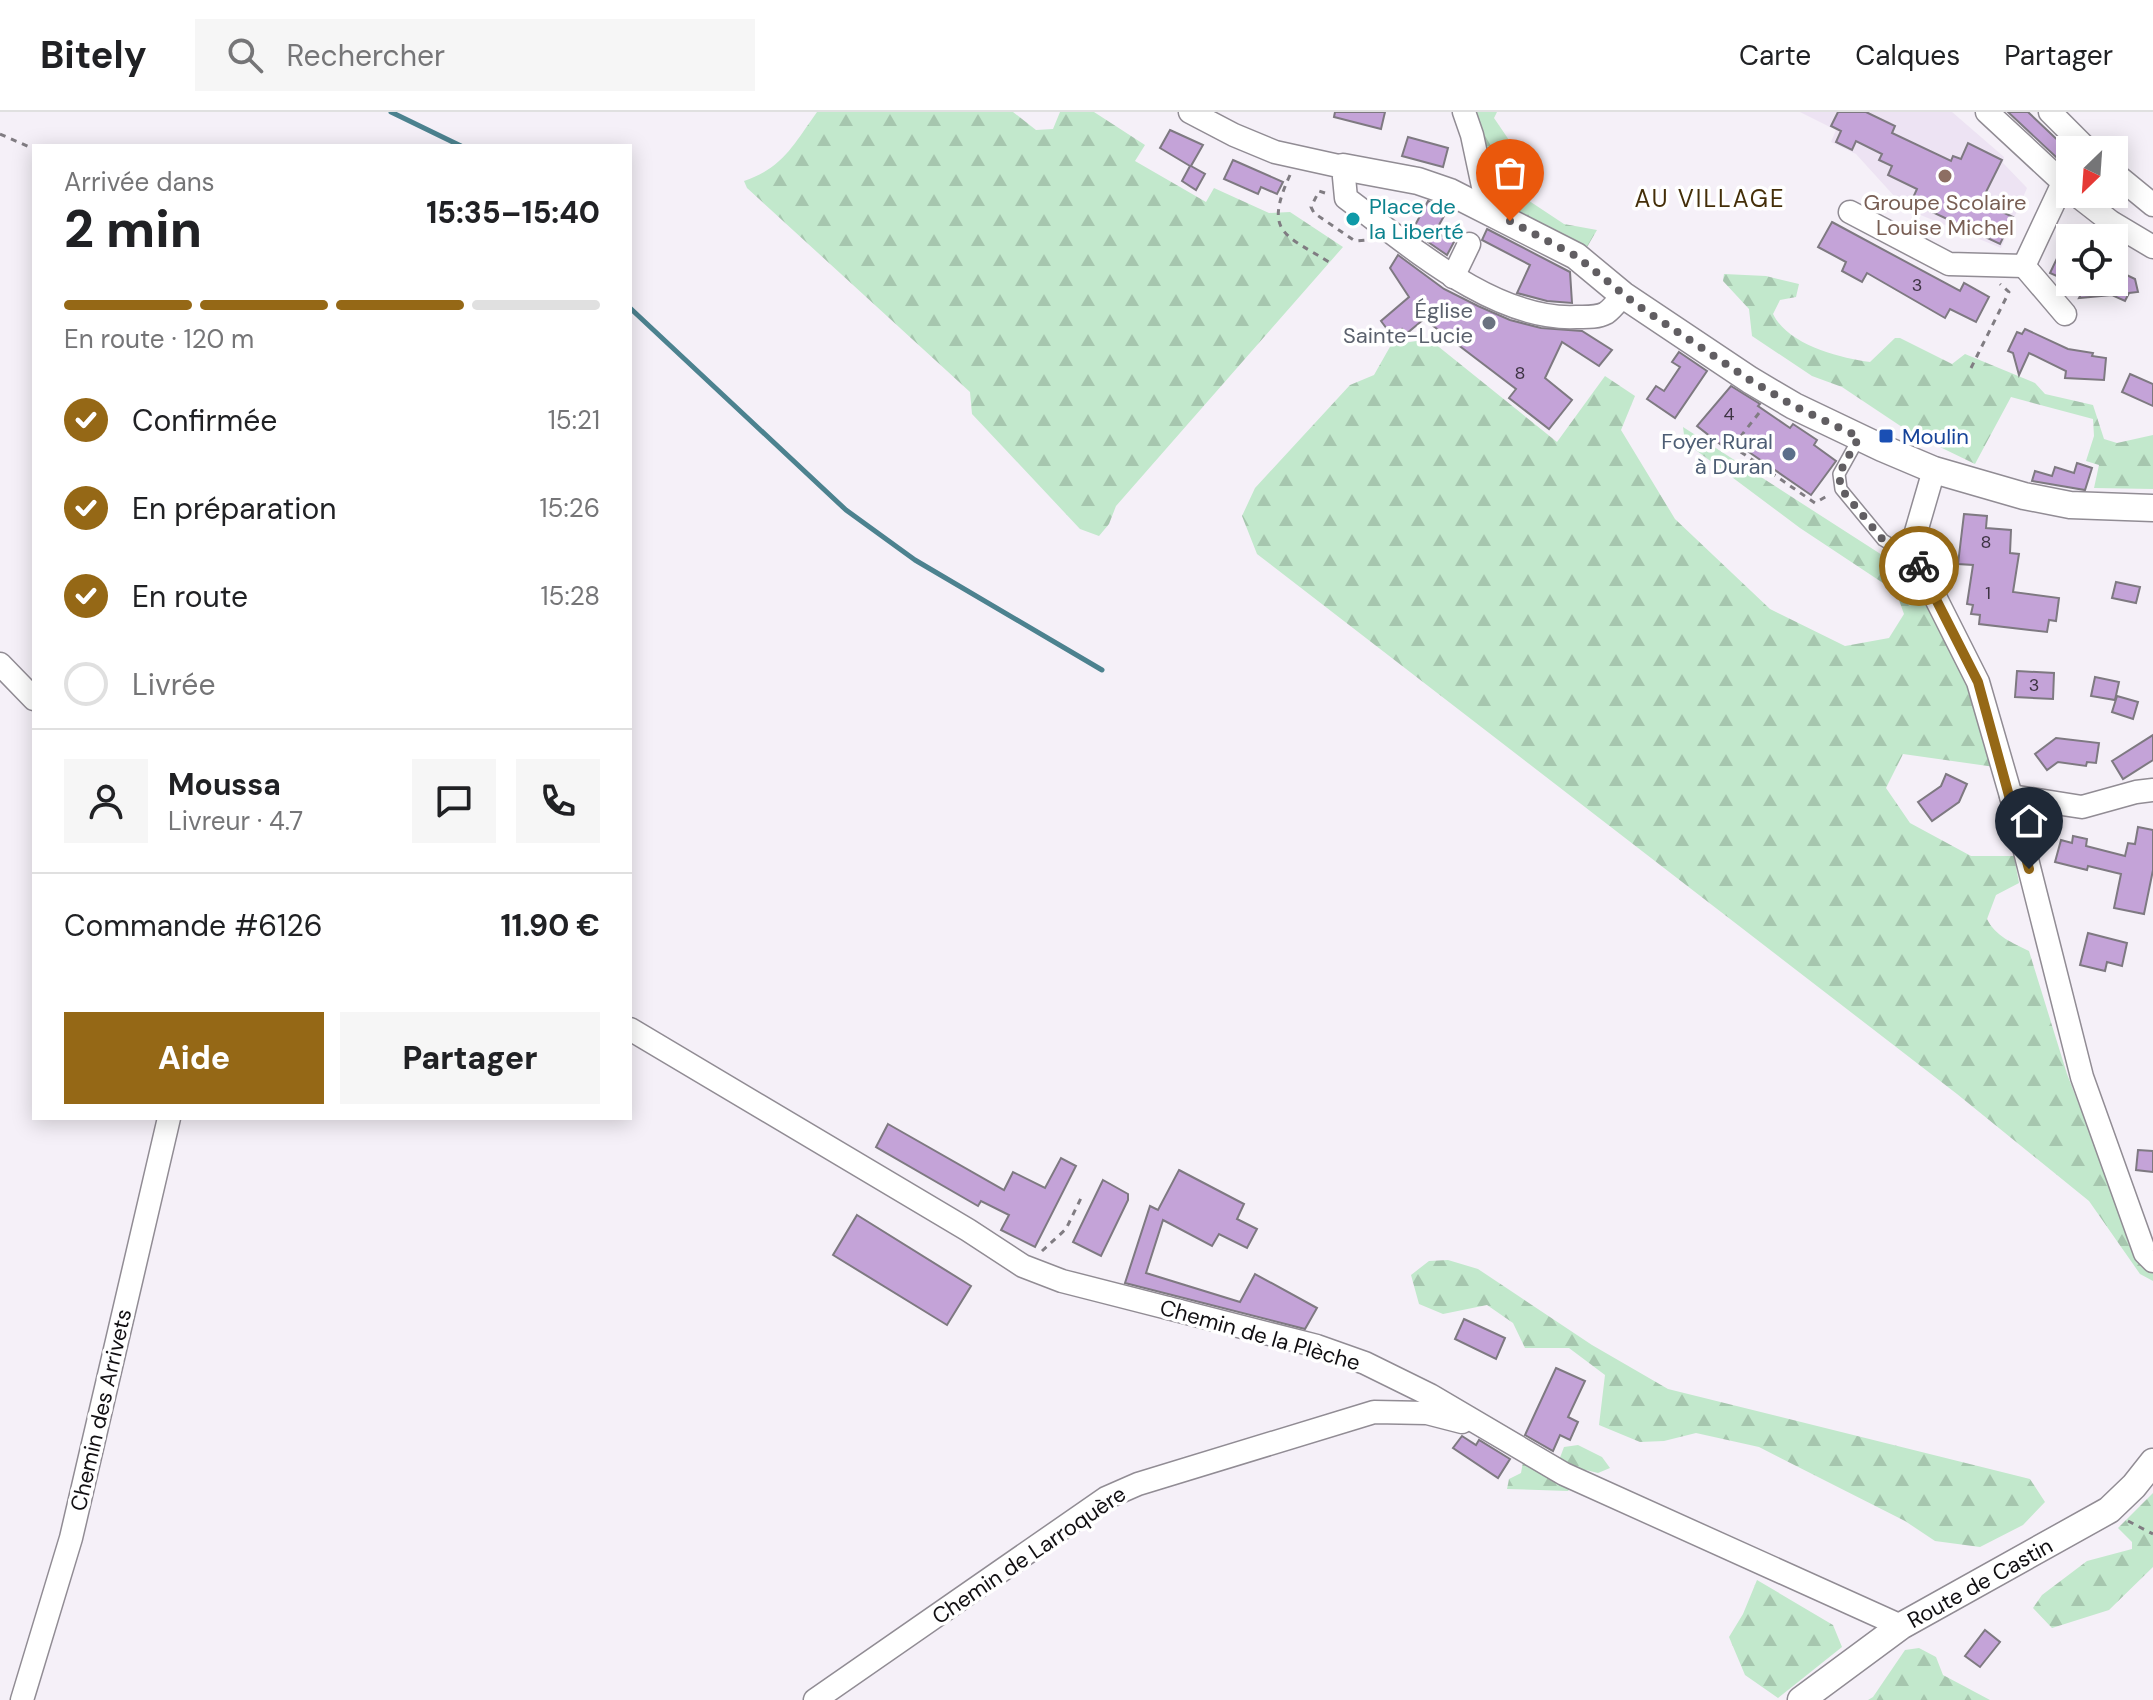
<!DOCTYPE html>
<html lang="fr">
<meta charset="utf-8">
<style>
:root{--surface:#fff;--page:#f6f6f6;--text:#202124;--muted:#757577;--line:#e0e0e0;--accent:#956816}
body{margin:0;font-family:"DM Sans",sans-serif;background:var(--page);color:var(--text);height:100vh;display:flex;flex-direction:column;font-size:30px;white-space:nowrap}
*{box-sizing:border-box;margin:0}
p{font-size:26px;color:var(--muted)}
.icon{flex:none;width:44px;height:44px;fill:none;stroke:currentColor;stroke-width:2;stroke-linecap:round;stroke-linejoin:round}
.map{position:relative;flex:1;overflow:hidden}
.drawer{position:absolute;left:32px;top:32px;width:600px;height:976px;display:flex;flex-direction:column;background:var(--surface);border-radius:0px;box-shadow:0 4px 20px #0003}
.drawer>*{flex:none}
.needle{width:52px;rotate:205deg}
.buttons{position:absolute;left:2056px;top:24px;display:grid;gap:16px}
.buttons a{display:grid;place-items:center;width:72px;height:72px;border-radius:0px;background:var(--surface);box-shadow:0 4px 20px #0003;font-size:40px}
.pin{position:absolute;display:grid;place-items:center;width:68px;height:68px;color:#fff;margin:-82px -34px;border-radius:50% 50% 50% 0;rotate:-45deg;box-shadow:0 0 8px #0007}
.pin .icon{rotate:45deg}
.courier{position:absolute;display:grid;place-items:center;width:80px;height:80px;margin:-40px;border:6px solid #956816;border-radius:50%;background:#fff;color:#222;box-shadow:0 2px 10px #0007}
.head em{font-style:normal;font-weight:800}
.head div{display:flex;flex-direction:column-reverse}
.head{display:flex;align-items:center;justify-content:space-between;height:136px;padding:0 32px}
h1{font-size:52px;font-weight:800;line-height:60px}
.bar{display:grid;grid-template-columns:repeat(4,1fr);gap:12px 8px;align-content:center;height:96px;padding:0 32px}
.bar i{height:10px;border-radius:6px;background:var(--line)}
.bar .active{background:var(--accent)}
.bar p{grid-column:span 4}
.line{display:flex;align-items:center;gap:20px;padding:0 32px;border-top:2px solid var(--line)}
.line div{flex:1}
.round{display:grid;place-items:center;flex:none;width:84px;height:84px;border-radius:0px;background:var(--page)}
ol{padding:0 32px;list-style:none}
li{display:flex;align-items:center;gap:24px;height:88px}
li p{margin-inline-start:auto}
li .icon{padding:8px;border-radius:50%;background:var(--accent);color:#fff;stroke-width:4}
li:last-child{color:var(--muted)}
li i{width:44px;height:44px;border:4px solid var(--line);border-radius:50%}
.cta{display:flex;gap:16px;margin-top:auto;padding:16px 32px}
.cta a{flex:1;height:92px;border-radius:0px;background:var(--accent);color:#fff;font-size:32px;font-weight:800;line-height:92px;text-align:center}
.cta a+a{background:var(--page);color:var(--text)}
header{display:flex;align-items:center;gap:48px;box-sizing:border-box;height:112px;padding:0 40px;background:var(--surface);border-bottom:2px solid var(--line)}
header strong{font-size:38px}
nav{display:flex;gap:44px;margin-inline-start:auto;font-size:28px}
.search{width:560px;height:72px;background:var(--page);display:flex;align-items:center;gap:20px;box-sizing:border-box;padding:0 28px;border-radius:0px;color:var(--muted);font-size:30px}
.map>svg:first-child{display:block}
</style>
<header>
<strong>Bitely</strong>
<div class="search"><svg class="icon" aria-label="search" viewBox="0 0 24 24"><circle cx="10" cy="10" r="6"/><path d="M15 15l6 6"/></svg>Rechercher</div>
<nav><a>Carte</a><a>Calques</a><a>Partager</a></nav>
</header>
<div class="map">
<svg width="2153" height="1588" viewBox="0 0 2153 1588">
<defs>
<pattern id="forest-firs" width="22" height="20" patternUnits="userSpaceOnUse" patternTransform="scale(2)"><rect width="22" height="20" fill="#c2e8cc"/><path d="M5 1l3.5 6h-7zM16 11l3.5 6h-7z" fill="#a6c6ae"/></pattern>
</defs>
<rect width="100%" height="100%" fill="#f5f0f8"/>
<path fill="#ede3f3" d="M1800 0H1952L2004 45 2003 51 2027 76 2001 136 1906 97 1856 42 1831 30 1836 18Z"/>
<g fill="url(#forest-firs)">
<path d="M817 0H1013L1036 18 1053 17 1060 0H1094L1145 33 1135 49 1206 90 1214 76 1269 101 1290 100 1343 135 1116 394 1109 412 1099 424 1080 417 972 302 970 280 747 76 744 69C783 56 794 32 817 0Z"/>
<path d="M1471 0H1497L1494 6 1509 28 1511 69 1514 79 1564 112 1597 118 1583 142 1492 92Z"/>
<path d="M1724 162 1766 164 1799 172 1796 185 1780 188 1773 202C1788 233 1839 246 1870 250L1895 226H1900L1952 252 1965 242 2035 271 2045 282 2093 293 2104 327 2117 331 2153 323V377L2094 376 2099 353 2086 349 2094 324 2093 307 2011 285 1975 352 1911 321 1842 275 1812 264 1752 224 1749 197 1723 169Z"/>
<path d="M1429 227 1557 330 1605 264 1635 284 1621 318 1675 407 1770 497 1845 534 1889 526 1904 502 1899 488 1886 473 1800 416 1685 330 1683 315 1893 450 1931 462 1988 566 2016 658 1903 642 1886 676 1910 711 1971 744H2014L2019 771 1996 783 1987 807C1995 824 2013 831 2029 839L2067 962 2136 1139 2153 1158V1169L2140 1162 2089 1089 1957 982 1257 442 1242 404 1255 376 1350 273 1374 263 1391 233Z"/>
<path d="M1448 1148 1478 1157 1592 1233 1668 1277 2030 1367 2045 1390 2023 1413 1980 1435 1935 1429 1905 1409 1759 1335 1696 1321 1664 1329 1640 1330 1599 1313 1605 1263 1569 1236H1525L1513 1211 1487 1193 1443 1202 1419 1192 1411 1163 1429 1149Z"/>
<path d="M1578 1333 1602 1345 1610 1356 1598 1361 1586 1358 1568 1379 1507 1377 1509 1367 1521 1361 1523 1350 1558 1351 1564 1335Z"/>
<path d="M2153 1381V1455L2109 1498 2052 1516 2033 1496 2042 1483 2087 1449 2132 1437V1430L2118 1416Z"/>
<path d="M1757 1468 1833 1513 1842 1535 1778 1586 1745 1563 1729 1525 1743 1502Z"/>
<path d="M1919 1536 1936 1545 1943 1563 1990 1588H1868L1873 1585 1905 1538Z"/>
</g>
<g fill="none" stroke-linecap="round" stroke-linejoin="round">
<g stroke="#4c828f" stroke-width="5">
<path d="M391 0 461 34"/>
<path d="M630 196 846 398 915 448 1102 558"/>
</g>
</g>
<g fill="#c4a3d8" stroke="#7e7981" stroke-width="2">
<path d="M1335 0H1385L1381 17 1334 5Z"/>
<path d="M1838 0H1866L1895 14 1892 21 1951 49 1953 44 1961 47 1968 31 2002 48 1981 90 2013 105 2000 132 1911 90 1917 77 1888 63 1892 54 1879 48 1882 42 1856 29 1852 38 1836 30 1841 19 1831 14Z"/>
<path d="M2008 0H2028L2066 36 2056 45Z"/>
<path d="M1170 18 1203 33 1191 54 1205 62 1196 78 1182 69 1190 54 1160 36Z"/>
<path d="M1408 25 1448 36 1443 55 1402 44Z"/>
<path d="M1233 48 1283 70 1277 82 1261 75 1258 82 1224 67Z"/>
<path d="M1428 89 1448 97 1435 120 1454 130 1447 143 1412 119Z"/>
<path d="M1832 110 1960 179 1964 171 1989 185 1976 210 1950 197 1945 206 1867 161 1862 170 1842 159 1846 150 1818 135Z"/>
<path d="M1487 117 1570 160 1572 191 1547 189 1517 181 1530 153 1482 128Z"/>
<path d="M2070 119V170L2050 161Z"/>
<path d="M1398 143 1444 177 1478 194 1510 208 1541 216 1582 219 1612 238 1599 254 1562 230 1545 266 1572 288 1549 317 1509 286 1516 277 1424 207 1406 222 1402 217 1393 225 1381 209 1409 185 1390 156Z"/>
<path d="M2114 157 2135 167 2138 180 2129 181 2125 189 2112 183 2079 186 2087 171 2085 170H2114Z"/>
<path d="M2025 217 2068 237 2093 241 2092 244 2106 246 2104 268 2065 266 2066 259 2029 241 2019 263 2013 241 2008 239 2017 220 2022 222Z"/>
<path d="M1679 240 1707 259 1675 306 1647 287 1656 274 1664 279 1680 255 1672 250Z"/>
<path d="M2130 262 2153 272V294L2122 280Z"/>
<path d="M1731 274 1760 292 1758 294 1790 316 1793 312 1817 328 1814 333 1836 349 1811 383 1730 327 1724 335 1697 314Z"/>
<path d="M2077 351 2092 356 2085 378 2032 369 2035 359 2052 364 2055 355 2074 361Z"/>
<path d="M1964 402 1987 404 1986 416 2011 418 2010 441 2019 442 2013 480 2059 486 2056 509 2049 508 2047 520 1979 512 1980 503 1971 502 1973 493 1967 492 1973 453 1958 452Z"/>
<path d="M2116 470 2140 475 2136 491 2112 486Z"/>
<path d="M2017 559 2054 561 2053 587 2015 585Z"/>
<path d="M2095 565 2119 570 2115 588 2091 584Z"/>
<path d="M2117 584 2138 590 2133 607 2112 600Z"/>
<path d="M2153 623V648L2123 667 2112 649Z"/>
<path d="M2056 626 2099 631 2096 651 2087 650 2086 654 2058 650 2047 658 2035 642Z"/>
<path d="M1946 662 1967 672 1959 690 1932 709 1918 690 1941 674Z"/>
<path d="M2138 715 2153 718V758L2144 802 2114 796 2121 762 2088 754 2087 758 2055 750 2061 728 2072 731 2073 724 2087 727 2086 734 2125 744 2128 731 2135 732Z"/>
<path d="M2088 821 2127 831 2122 854 2107 850 2105 859 2080 853Z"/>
<path d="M888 1012 1004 1078 1013 1060 1045 1076 1061 1046 1076 1054 1035 1135 1001 1118 1009 1103 981 1089 978 1094 876 1035Z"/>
<path d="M2138 1038 2153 1039V1060L2136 1058Z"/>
<path d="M1179 1058 1244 1092 1237 1107 1257 1117 1247 1136 1219 1122 1212 1134 1163 1108 1146 1161 1240 1190 1255 1162 1317 1196 1305 1217 1125 1171 1150 1094 1158 1098Z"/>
<path d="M1103 1068 1128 1082V1088L1101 1144 1073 1130Z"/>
<path d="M857 1103 971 1174 947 1213 833 1143Z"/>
<path d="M1464 1207 1505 1226 1496 1247 1455 1227Z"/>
<path d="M1556 1256 1585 1269 1568 1305 1578 1310 1570 1328 1560 1323 1553 1339 1525 1323Z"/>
<path d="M1462 1324 1476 1333 1479 1328 1510 1347 1498 1366 1453 1336Z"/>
<path d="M1985 1518 2000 1530 1980 1555 1965 1544Z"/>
</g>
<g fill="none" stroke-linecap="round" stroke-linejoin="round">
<defs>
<path id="service" d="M1859 326 1839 362 1841 377 1883 428 1895 435 1911 437"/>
<g id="minor">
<path d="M1190 0 1234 23 1275 40 1343 55 1346 86C1408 132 1494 209 1576 205 1585 205 1597 206 1606 201 1612 197 1618 189 1623 183"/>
<path d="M1464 0 1472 23 1488 98"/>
<path d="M1987 0 2070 77"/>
<path d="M2050 0 2088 38"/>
<path d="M2114 61 2153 93"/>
<path d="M2075 82 2111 110 2153 135"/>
<path d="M1850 100 1949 152 2024 154"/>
<path d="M2024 154 2063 71 2070 65"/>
<path d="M2024 154 2065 202"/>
<path d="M1453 165 1469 132"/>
<path d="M1934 358 1911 437 1978 570 2011 684 2082 965 2145 1141 2153 1149"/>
<path d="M0 552 34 587"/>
<path d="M2011 684 2082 695 2136 680 2153 678"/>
<path d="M630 917 968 1118 1023 1154 1062 1169 1317 1234 1365 1251 1430 1283 1564 1362 1901 1514"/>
<path d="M22 1588 71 1426 169 1006"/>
<path d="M815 1588 1106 1386 1138 1372 1374 1300 1427 1301 1462 1310"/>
</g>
<g id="tertiary">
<path d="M1343 55 1418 69 1450 80 1576 144 1623 183 1750 268 1794 294 1882 336 1934 358 2024 384 2070 393 2153 396"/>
<path d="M1801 1588 1901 1514 2109 1398 2134 1374 2153 1350"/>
</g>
</defs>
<use href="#service" stroke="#918c94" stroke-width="14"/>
<use href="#minor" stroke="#918c94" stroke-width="25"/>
<use href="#tertiary" stroke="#918c94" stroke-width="29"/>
<g stroke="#807c82" stroke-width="3" stroke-dasharray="6 6" stroke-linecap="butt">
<path d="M0 22 34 37"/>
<path d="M1290 63C1263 122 1285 122 1332 152"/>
<path d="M1325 81 1319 79 1311 95 1314 101 1355 129 1366 128"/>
<path d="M1971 256 2009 180 2000 172"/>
<path d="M1759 301 1737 329 1738 338 1815 391 1827 384"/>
<path d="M1042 1139 1066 1117 1083 1082"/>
<path d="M2128 1409 2153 1422"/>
</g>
<use href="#service" stroke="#fff" stroke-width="11"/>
<use href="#minor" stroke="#fff" stroke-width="22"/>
<use href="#tertiary" stroke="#fff" stroke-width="26"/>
</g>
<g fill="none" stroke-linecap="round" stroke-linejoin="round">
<path stroke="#615e62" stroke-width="8" stroke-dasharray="0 14.4" d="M1510 109 1576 144 1637 193 1750 268 1794 294 1859 325 1839 362 1841 377 1883 428 1895 435 1911 437 1919 454"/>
<path stroke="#956816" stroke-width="10" d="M1919 454 1978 570 2029 757"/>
</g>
<circle fill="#8d6e63" stroke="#fff" stroke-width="3" cx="1945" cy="64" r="8"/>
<circle fill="#0f9aa8" stroke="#fff" stroke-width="3" cx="1353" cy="107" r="8"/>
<circle fill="#6b7280" stroke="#fff" stroke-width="3" cx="1489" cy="211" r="8"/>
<rect fill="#1a4fb4" stroke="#fff" stroke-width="3" x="1878" y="316" width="16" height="16" rx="4"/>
<circle fill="#5c6f8a" stroke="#fff" stroke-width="3" cx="1789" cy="342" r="8"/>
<g text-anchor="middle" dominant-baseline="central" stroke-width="7" stroke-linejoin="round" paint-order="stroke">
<g font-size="18" fill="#3e3444">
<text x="1917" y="173">3</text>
<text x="1520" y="261">8</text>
<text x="1729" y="302">4</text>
<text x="1986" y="430">8</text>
<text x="1988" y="481">1</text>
<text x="2034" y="573">3</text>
</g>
<g font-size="22" fill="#785e54" stroke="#fff">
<text x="1945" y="90">Groupe Scolaire<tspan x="1945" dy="25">Louise Michel</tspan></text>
</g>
<g font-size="22" fill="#0d838f" stroke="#fff" text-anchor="start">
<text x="1369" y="94">Place de<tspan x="1369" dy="25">la Liberté</tspan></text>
</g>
<g font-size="22" fill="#5b616d" stroke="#fff" text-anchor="end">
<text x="1473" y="198">Église<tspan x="1473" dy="25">Sainte-Lucie</tspan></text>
</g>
<g font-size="22" fill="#164399" stroke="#fff" text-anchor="start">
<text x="1902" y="324">Moulin</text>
</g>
<g font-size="22" fill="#4e5e75" stroke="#fff" text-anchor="end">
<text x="1773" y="329">Foyer Rural<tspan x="1773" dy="25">à Duran</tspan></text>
</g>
<g font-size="22" fill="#110f12" stroke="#fff">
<text transform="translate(1260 1223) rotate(16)">Chemin de la Plèche</text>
<text transform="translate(101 1298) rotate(-77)">Chemin des Arrivets</text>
<text transform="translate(1029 1443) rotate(-34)">Chemin de Larroquère</text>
<text transform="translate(1980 1471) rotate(-29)">Route de Castin</text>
</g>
<g font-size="24" letter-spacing="2" fill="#442e08" stroke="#fff">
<text x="1710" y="86">AU VILLAGE</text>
</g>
</g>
</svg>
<div class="buttons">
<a><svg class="needle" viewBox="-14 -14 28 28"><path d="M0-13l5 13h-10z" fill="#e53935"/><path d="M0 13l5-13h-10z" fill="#757577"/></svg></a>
<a><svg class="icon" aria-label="locate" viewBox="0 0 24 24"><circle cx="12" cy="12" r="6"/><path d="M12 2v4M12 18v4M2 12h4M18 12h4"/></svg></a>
</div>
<div class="pin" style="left:1510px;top:109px;background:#ea580c"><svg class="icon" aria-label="bag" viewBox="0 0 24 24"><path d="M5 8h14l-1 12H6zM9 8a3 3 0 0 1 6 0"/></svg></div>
<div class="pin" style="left:2029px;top:757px;background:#1f2937"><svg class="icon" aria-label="home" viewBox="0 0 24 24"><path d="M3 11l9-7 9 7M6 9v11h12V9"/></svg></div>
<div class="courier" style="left:1919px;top:454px"><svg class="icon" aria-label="bike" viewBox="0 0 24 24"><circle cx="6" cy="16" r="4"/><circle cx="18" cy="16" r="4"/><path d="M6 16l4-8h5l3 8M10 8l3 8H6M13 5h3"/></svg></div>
<section class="drawer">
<div class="head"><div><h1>2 min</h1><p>Arrivée dans</p></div><em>15:35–15:40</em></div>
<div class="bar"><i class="active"></i><i class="active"></i><i class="active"></i><i></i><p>En route · 120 m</p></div>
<ol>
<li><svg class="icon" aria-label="check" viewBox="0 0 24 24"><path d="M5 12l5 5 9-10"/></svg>Confirmée<p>15:21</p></li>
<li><svg class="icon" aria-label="check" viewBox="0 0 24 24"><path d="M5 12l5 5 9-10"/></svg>En préparation<p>15:26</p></li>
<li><svg class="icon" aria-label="check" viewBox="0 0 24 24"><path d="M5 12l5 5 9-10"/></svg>En route<p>15:28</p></li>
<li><i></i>Livrée</li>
</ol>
<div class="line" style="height:144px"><a class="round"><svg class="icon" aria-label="person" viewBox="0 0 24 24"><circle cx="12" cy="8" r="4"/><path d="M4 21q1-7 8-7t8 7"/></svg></a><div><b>Moussa</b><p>Livreur · 4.7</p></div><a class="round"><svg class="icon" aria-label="chat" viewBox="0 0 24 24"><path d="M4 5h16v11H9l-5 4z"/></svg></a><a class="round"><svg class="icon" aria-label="phone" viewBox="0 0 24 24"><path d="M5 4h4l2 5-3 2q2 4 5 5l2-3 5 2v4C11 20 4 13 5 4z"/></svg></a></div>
<div class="line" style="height:104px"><div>Commande #6126</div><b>11.90 €</b></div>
<div class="cta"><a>Aide</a><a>Partager</a></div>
</section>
</div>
